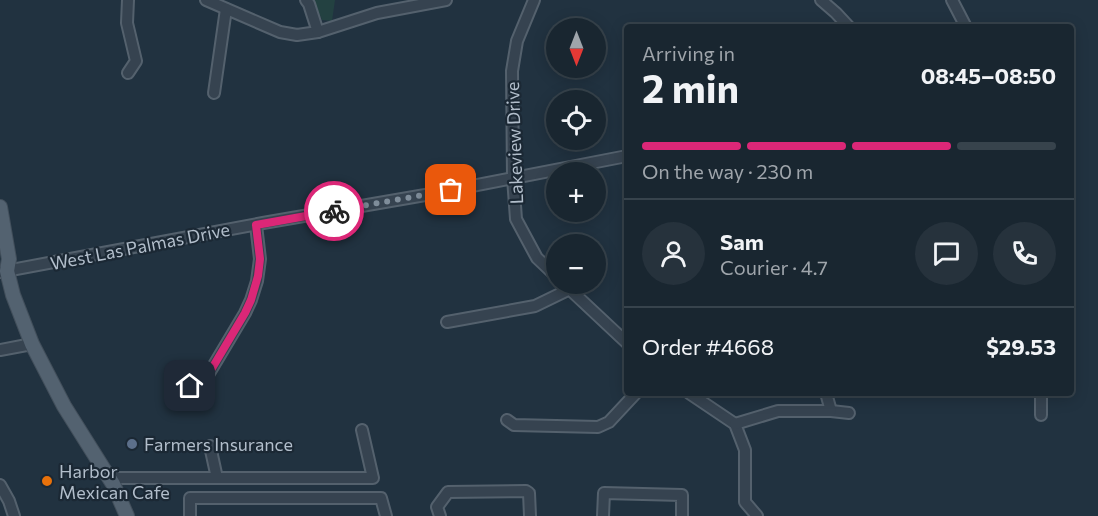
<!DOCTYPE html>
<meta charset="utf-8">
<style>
:root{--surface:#192630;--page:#26323c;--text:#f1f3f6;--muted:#9fa5ab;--line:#37434c;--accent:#db2777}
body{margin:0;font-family:Commissioner,sans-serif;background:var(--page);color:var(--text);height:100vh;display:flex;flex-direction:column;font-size:22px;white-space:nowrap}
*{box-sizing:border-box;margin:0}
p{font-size:20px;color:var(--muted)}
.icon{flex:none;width:33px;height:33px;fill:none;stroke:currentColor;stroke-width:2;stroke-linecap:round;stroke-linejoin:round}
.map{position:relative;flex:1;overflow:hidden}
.drawer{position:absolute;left:624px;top:24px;width:450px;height:372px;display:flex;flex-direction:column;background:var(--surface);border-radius:6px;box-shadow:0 3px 15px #0003,0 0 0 2px var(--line)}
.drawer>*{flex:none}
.needle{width:39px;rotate:180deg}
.fabs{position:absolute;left:546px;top:18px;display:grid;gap:12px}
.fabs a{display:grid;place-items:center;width:60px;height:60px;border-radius:50%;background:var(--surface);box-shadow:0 3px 15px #0003,0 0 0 2px var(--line);font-size:30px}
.pin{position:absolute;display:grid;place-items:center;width:51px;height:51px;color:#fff;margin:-26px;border-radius:12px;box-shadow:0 3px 9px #0006}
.courier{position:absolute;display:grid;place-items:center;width:60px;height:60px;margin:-30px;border:4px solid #db2777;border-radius:50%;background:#fff;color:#222;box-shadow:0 2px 8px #0007}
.head em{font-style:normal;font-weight:700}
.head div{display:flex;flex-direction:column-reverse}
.head{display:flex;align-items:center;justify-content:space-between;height:102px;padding:0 18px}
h1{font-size:39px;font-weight:700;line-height:45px}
.bar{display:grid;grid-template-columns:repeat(4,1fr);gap:9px 6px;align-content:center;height:72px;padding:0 18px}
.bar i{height:8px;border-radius:4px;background:var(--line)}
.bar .selected{background:var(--accent)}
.bar p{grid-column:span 4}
.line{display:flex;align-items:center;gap:15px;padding:0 18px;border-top:2px solid var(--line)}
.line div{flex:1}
.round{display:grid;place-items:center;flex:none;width:63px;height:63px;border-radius:32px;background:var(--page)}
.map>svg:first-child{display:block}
</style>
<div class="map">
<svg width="1098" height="516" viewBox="0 0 1098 516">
<rect width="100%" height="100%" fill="#213240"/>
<path fill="#234141" d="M313 0H335L332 21 322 20Z"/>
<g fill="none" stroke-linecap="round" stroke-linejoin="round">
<defs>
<g id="minor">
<path d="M128 0 127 23 136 61 128 73"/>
<path d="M206 0 280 32 297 35 318 32 377 13 446 0"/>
<path d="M306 0 309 4 318 32"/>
<path d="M534 0 517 41 512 71 513 178 516 219 537 258 556 276"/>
<path d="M821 0 836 13 849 27"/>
<path d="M952 0 966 27"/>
<path d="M214 93 226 9"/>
<path d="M0 272 263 223 431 194 627 156"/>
<path d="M564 284 627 343"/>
<path d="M447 322 535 306 570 289"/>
<path d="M0 350 32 344"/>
<path d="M190 386 208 375 245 313 251 300 257 281 260 259 256 225"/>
<path d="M689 393 735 424 745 450V502L757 516"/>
<path d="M1041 393V415"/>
<path d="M831 411 849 413"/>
<path d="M507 420 514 425 598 427 609 422 636 393"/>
<path d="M735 424 778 411H831L826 393"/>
<path d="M210 446 217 478"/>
<path d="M109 478H373L362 430"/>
<path d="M0 485 9 501 14 516"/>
<path d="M190 516V498H381L386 516"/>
<path d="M440 516 437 507 448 492 526 491 529 493 530 516"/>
<path d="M603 516 604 493 682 495V516"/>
</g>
<path id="major" d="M0 207 9 259 7 271 13 295 32 344 64 406 113 484 127 516"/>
</defs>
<use href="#minor" stroke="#54616d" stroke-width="14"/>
<use href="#major" stroke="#424f5b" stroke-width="16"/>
<use href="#minor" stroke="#364350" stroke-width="10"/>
<use href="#major" stroke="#536270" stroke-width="14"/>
</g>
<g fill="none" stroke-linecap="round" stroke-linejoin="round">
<path stroke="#7f8d9a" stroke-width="6" stroke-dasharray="0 10.8" d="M334 211 451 190"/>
<path stroke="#db2777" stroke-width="8" d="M190 386 208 375 245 313 251 300 258 276 260 259 256 225 334 211"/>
</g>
<circle fill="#5c6f8a" stroke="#1b2834" stroke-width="2" cx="132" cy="444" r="6"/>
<circle fill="#e8710a" stroke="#1b2834" stroke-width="2" cx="47" cy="481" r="6"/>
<g text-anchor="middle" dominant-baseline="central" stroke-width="4.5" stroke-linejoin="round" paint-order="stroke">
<g font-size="18" fill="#b2becb" stroke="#1b2834">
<text transform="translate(514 143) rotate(-92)">Lakeview Drive</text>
<text transform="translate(140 246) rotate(-11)">West Las Palmas Drive</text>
</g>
<g font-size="18" fill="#b2becb" stroke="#1b2834" text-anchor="start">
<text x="144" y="444">Farmers Insurance</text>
<text x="59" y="471">Harbor<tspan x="59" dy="21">Mexican Cafe</tspan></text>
</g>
</g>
</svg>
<div class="fabs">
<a><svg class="needle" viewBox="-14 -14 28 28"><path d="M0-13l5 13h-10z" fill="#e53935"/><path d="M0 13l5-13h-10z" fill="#9fa5ab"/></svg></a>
<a><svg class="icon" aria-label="locate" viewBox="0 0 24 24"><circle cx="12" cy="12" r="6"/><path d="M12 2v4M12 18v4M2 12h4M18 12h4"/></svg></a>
<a>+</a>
<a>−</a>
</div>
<div class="pin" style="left:451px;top:190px;background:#ea580c"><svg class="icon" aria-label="bag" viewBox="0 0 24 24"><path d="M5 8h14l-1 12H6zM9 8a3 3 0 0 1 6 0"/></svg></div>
<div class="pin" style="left:190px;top:386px;background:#1f2937"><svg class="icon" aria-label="home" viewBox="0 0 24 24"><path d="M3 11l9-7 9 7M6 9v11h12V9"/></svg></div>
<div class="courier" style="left:334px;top:211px"><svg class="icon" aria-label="bike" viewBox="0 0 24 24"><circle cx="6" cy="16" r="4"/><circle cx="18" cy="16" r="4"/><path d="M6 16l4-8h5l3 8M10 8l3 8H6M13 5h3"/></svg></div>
<section class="drawer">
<div class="head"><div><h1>2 min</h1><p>Arriving in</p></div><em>08:45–08:50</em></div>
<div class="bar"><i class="selected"></i><i class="selected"></i><i class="selected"></i><i></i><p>On the way · 230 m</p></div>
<div class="line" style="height:108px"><a class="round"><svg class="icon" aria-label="person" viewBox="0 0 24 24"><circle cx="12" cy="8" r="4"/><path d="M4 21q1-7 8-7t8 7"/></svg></a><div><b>Sam</b><p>Courier · 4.7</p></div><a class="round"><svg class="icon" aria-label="chat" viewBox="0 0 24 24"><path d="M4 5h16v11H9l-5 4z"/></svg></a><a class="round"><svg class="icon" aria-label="phone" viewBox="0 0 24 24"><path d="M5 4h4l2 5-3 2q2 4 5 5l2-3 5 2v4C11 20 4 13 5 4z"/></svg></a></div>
<div class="line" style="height:78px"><div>Order #4668</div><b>$29.53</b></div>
</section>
</div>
